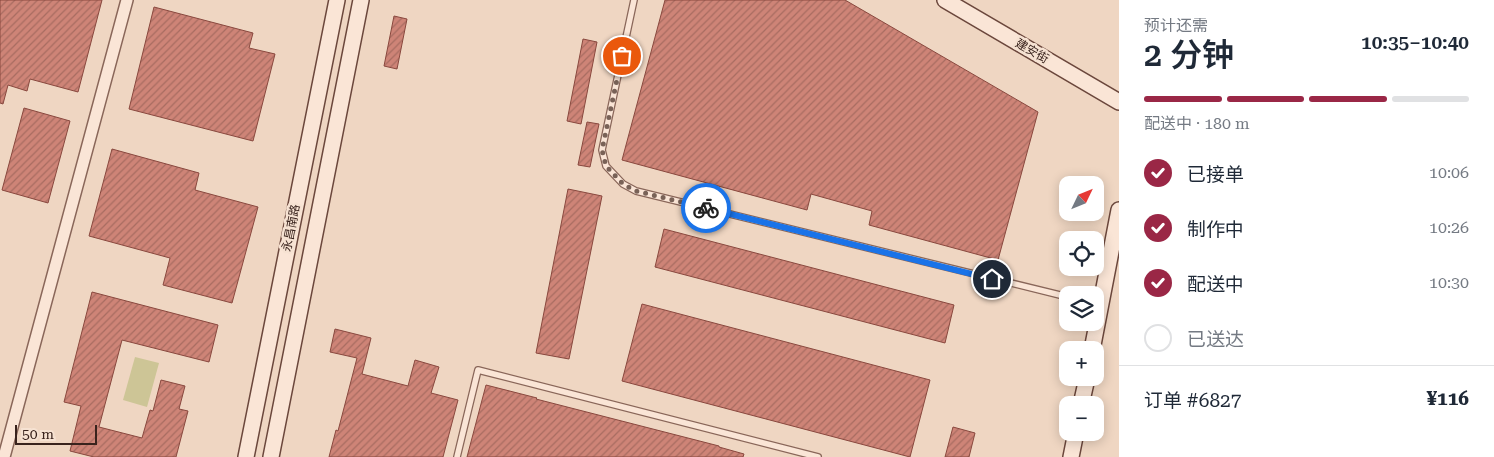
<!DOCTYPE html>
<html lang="zh">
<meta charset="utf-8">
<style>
:root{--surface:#fff;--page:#f6f6f7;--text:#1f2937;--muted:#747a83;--line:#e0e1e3;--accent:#9a2746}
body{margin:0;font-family:"Roboto Serif","Noto Sans SC",serif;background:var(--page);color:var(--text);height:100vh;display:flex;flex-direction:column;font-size:19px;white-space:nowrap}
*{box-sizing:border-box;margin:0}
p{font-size:16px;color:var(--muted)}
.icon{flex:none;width:28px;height:28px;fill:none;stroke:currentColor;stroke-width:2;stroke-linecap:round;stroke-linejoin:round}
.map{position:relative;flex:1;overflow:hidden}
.sheet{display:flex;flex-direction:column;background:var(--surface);width:375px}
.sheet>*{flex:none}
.needle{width:32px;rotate:47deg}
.tools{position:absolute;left:1059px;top:176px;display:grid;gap:10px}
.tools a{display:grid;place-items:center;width:45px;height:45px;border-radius:10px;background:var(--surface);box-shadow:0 2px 12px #0003;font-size:25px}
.scale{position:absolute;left:15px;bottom:12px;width:82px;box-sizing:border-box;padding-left:5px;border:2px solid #39231d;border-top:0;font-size:14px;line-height:18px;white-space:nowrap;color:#39231d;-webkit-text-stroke:4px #f6e2d2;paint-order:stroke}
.pin{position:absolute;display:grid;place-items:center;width:42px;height:42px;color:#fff;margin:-21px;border:2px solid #fff;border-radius:50%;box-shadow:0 1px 5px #0007}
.courier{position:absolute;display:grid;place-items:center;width:50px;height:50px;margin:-25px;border:4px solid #1a73e8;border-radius:50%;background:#fff;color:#222;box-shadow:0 1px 6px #0007}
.overview em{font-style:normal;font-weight:600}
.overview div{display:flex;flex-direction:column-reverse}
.overview{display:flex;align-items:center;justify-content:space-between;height:85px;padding:0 25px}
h1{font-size:32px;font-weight:600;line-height:38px}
.bar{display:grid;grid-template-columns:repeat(4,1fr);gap:8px 5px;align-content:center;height:60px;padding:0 25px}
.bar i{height:6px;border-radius:4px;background:var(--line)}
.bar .selected{background:var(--accent)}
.bar p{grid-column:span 4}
.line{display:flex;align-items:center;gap:12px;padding:0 25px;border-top:1px solid var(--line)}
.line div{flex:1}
ol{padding:0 25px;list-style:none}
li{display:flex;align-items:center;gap:15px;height:55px}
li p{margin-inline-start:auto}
li .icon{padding:5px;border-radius:50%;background:var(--accent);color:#fff;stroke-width:4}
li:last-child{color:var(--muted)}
li i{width:28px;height:28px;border:2px solid var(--line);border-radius:50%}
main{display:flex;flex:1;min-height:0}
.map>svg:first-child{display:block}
</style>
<main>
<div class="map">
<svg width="1119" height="457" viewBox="0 0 1119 457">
<defs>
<pattern id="building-hatch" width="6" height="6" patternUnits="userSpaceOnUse" patternTransform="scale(1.25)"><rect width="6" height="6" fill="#ce8477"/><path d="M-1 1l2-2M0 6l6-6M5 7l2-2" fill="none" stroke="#a86c61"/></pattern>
</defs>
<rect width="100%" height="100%" fill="#efd6c2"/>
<path fill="#cdc596" d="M135 357 159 363 147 407 123 400Z"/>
<g fill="url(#building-hatch)" stroke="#89483e">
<path d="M0 0H102L78 92 30 79 27 91 8 85 3 104 0 103Z"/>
<path d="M665 0H845L1038 112 998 260 869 225 872 211 811 194 807 210 622 160Z"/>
<path d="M154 7 253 33 249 48 275 54 253 141 129 109Z"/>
<path d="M394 16 407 19 397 69 384 66Z"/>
<path d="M583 39 597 42 581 124 567 121Z"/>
<path d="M24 108 70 121 48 203 2 190Z"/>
<path d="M587 122 599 124 590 167 578 165Z"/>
<path d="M112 149 199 173 195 190 258 207 232 303 163 285 170 258 89 236Z"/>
<path d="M568 189 602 196 569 359 536 353Z"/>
<path d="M664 229 954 305 945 343 655 267Z"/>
<path d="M92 292 218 325 209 362 122 340 99 427 142 438 150 410 153 411 161 380 185 386 179 409 188 411 176 457H94L70 451 81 406 64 402Z"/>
<path d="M642 304 930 380 910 457 622 381Z"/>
<path d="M335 329 371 338 362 374 408 386 415 360 439 367 431 393 458 400 443 457H329L336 430 338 431 357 358 330 352Z"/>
<path d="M486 385 537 398 536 399 719 446V447L744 454 743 457H467Z"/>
<path d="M953 427 975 433 969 457H945Z"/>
</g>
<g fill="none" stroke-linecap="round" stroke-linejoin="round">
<defs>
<g id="lane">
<path d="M634 0 602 150 606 166 623 184 636 191 1068 297"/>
<path d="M457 457 478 370 818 457"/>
</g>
<path id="street" d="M4 457 127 0"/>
<g id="secondary">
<path d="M945 0 1119 102"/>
<path d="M1092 350 1119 210"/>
<path d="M1081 405 1087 378"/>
<path d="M246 457 337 0"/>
<path d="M271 457 361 0"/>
<path d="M1071 457 1076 432"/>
</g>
</defs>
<use href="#lane" stroke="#896659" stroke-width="8"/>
<use href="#street" stroke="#896659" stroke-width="14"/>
<use href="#secondary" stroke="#6b473c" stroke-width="18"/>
<use href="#lane" stroke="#fae5d6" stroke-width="5.5"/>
<use href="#street" stroke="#fae5d6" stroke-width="11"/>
<use href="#secondary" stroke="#fae5d6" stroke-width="15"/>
</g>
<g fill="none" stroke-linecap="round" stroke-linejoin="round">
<path stroke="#796257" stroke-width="5" stroke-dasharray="0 9" d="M622 56 602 150 606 166 623 184 636 191 706 208"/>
<path stroke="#1a73e8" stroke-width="6" d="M706 208 992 279"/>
</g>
<g text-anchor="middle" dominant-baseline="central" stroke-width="5" stroke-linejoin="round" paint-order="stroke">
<g font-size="12" fill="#39231d" stroke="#f6e2d2">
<text transform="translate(1032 51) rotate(30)">建安街</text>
<text transform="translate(291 228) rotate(-79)">永昌南路</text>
</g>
</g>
</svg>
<div class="tools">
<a><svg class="needle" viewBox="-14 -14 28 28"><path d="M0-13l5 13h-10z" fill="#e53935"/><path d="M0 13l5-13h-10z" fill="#747a83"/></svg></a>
<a><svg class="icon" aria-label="locate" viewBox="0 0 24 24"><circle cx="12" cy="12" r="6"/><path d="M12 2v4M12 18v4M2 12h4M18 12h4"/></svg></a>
<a><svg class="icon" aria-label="layers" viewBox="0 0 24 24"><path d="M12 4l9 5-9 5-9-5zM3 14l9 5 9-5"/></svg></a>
<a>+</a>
<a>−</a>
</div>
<div class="scale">50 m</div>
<div class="pin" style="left:622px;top:56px;background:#ea580c"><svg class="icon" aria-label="bag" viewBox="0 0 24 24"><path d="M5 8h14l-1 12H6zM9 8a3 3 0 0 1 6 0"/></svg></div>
<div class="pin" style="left:992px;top:279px;background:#1f2937"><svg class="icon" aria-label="home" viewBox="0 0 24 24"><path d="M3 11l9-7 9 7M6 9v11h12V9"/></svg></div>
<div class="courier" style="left:706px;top:208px"><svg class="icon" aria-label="bike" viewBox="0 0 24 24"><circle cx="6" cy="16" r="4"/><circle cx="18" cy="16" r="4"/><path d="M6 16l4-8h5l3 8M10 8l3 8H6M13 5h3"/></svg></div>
</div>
<section class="sheet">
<div class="overview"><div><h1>2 分钟</h1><p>预计还需</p></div><em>10:35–10:40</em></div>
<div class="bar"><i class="selected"></i><i class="selected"></i><i class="selected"></i><i></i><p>配送中 · 180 m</p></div>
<ol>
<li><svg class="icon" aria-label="check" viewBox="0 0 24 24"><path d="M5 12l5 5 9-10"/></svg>已接单<p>10:06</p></li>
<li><svg class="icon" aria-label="check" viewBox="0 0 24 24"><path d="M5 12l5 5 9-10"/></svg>制作中<p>10:26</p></li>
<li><svg class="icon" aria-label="check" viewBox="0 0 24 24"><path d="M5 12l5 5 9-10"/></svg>配送中<p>10:30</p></li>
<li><i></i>已送达</li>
</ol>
<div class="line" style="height:65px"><div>订单 #6827</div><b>¥116</b></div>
</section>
</main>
